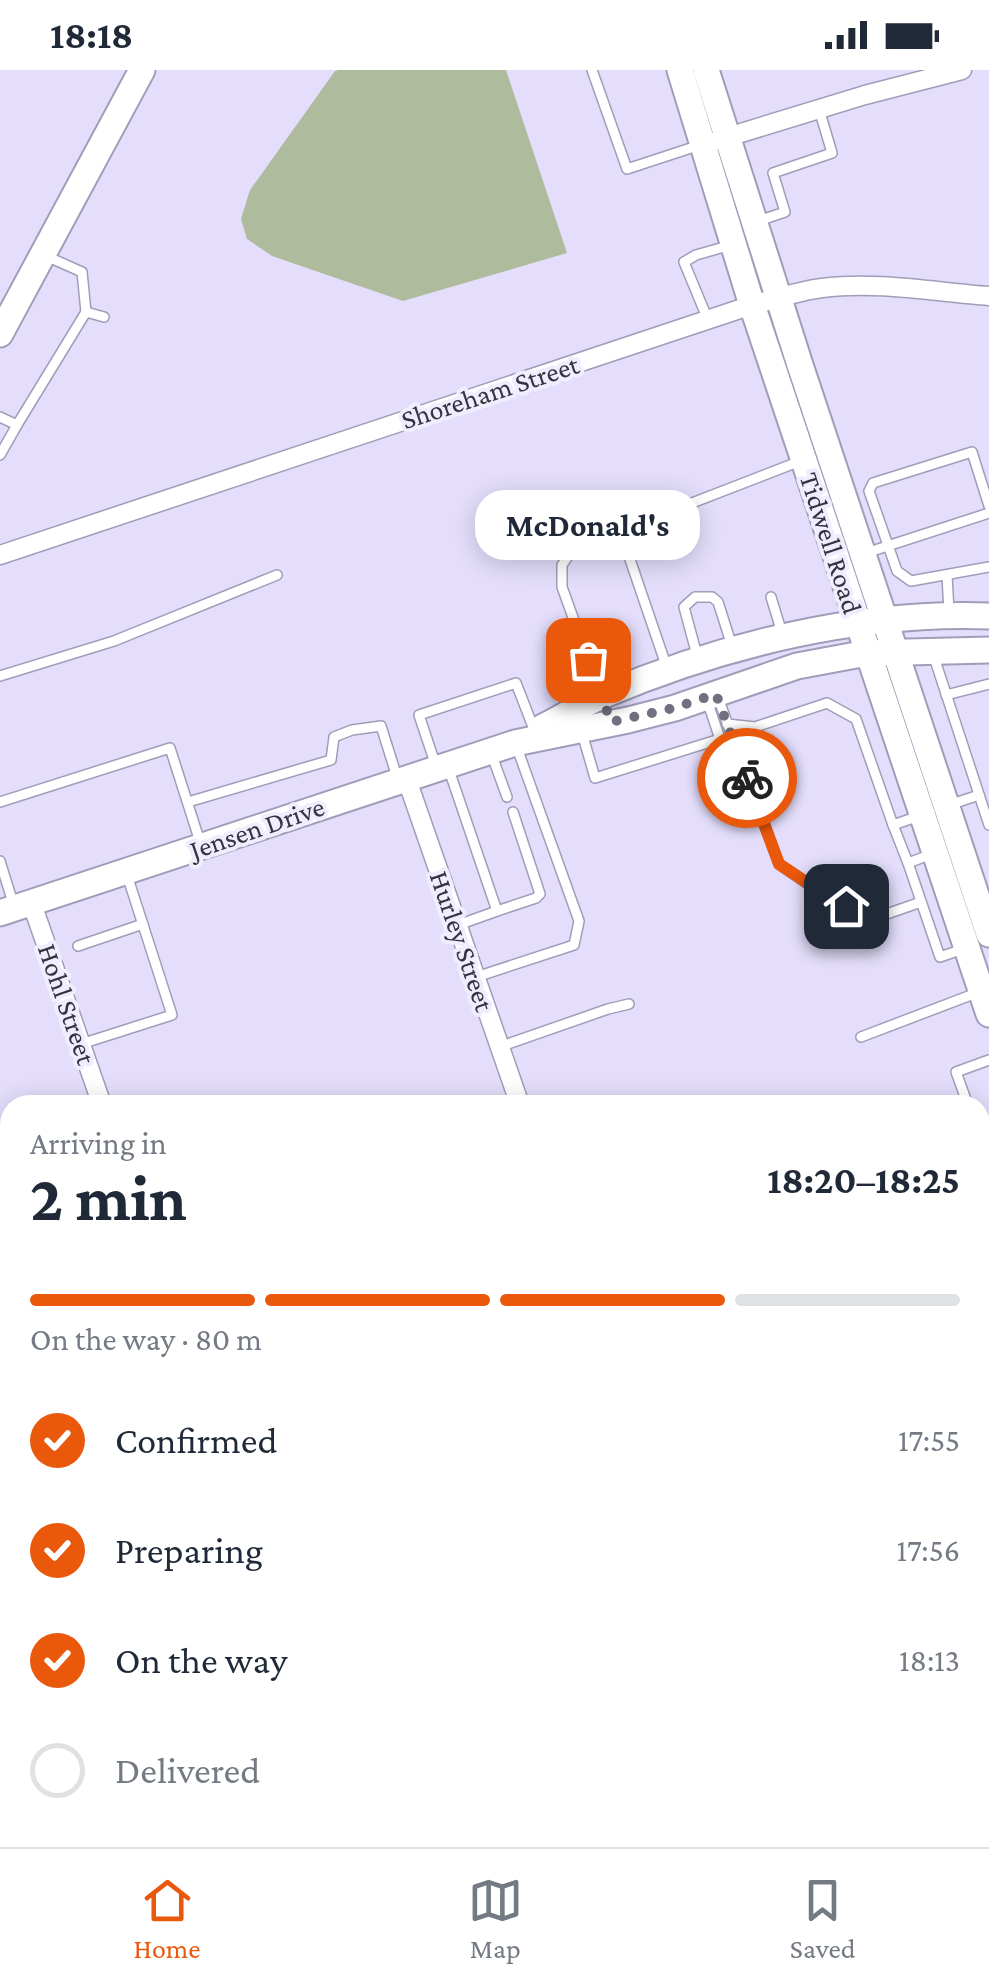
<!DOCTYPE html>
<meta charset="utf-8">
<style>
:root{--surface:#fff;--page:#f2f2f3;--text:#1f2937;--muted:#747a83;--line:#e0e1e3;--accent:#ea580c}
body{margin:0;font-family:"Crimson Pro",serif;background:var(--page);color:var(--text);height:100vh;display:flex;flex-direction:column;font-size:38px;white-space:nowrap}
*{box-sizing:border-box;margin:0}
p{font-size:32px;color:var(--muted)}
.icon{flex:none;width:55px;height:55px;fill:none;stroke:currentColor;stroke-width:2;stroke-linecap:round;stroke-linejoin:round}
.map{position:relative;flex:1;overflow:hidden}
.details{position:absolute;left:0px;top:1025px;width:990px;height:752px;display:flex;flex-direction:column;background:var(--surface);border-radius:30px 30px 0 0;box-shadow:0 5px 25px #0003}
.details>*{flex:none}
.pin{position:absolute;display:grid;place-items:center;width:85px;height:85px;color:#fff;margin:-42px;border-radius:20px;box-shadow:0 5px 15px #0006}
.courier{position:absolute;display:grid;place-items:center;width:100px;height:100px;margin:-50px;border:8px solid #ea580c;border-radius:50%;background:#fff;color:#222;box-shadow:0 2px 12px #0007}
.bubble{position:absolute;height:70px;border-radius:30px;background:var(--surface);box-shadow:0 5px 25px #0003;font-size:32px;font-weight:700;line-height:70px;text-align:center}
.head em{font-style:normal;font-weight:700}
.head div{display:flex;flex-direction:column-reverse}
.head{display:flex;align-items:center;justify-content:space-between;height:170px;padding:0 30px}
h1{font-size:65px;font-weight:700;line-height:75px}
.bar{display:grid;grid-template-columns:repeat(4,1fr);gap:15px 10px;align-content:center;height:120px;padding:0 30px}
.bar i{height:12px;border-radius:8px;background:var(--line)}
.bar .selected{background:var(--accent)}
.bar p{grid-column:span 4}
ol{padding:0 30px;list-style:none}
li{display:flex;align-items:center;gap:30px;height:110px}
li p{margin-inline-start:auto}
li .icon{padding:10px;border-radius:50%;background:var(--accent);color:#fff;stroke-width:4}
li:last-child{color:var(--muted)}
li i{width:55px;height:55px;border:5px solid var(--line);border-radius:50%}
.status{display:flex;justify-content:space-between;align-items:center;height:70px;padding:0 50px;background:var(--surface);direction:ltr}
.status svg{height:28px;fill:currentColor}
.dock{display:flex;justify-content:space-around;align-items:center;height:140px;border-top:2px solid var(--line);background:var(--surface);font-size:28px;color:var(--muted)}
.dock a{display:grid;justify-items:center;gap:5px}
.dock .selected{color:var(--accent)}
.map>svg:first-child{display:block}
</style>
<div class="status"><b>18:18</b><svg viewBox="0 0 49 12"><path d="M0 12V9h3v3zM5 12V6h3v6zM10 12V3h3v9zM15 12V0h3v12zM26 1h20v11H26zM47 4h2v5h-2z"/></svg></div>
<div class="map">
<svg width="989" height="1777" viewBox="0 0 989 1777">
<rect width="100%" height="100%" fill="#e4defc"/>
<path fill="#aebb9c" d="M339 0H506L567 183 403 231 272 186 247 169 241 149 250 120 335 1Z"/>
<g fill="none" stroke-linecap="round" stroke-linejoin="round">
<defs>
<g id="service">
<path d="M592 0 627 99 700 75"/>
<path d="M755 152 785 142 773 103 832 83 819 39"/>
<path d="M46 186 82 202 86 242"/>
<path d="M708 250 684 192 696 185 731 175"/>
<path d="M0 347 17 355 86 242 104 247"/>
<path d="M0 385 17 355"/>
<path d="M989 436 972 382 873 413 869 421 897 501 911 511 989 497"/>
<path d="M620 460 667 598"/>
<path d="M863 484 989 443"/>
<path d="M947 505 949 542"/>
<path d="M771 527 782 563"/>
<path d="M933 584 989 755"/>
<path d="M698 589 684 537 695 527H712L718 532 732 576"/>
<path d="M0 606 114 571 277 505"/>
<path d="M717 625 779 794 815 819 834 818 858 854 921 832"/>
<path d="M946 625 989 614"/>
<path d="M610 650 562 517V495L573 479 803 390"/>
<path d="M727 654 755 657 827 633 856 649 893 755"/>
<path d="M582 663 595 708 720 669 707 630"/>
<path d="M491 683 507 727"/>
<path d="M436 696 419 645 516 613 535 662"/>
<path d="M448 697 497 841 458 855"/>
<path d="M0 732 170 678 201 775"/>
<path d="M188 732 331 690 334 667 352 660 381 656 397 707"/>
<path d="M949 735 979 725"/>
<path d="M932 784 908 793 940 887 963 879"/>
<path d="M0 791 14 836"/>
<path d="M908 793 893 755 919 746"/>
<path d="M497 841 536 828 540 824 513 742"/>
<path d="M78 876 143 854"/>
<path d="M476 907 574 875 579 851 516 675"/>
<path d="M861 967 979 922"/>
<path d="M81 974 172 945 127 805"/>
<path d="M499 977 608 939 629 934"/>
<path d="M968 1035 956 1002 989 990"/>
<path d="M980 1067 989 1064"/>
</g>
<g id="minor">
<path d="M718 70 865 25 962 0"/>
<path d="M0 485 752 235C775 229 798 221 822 218 877 211 934 222 989 226"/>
<path d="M406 707 520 1035"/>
<path d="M32 834 102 1035"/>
<path d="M980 1362 989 1391"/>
<path d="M980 1622 989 1619"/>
<path d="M0 1640 10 1667"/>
<path d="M42 1768 45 1777"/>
<path d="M782 1768 786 1777"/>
<path d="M350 1777 351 1768"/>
</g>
<g id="secondary">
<path d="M680 0 752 235 989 944"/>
<path d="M706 0 800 295 989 864"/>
<path d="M0 264 142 0"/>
<path d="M543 657C563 647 583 634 604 625 722 575 860 541 989 546"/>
<path d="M0 843 515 673 628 650 675 638 797 596 867 583 989 580"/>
</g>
</defs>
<use href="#service" stroke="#a19cb8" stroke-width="12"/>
<use href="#minor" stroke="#a19cb8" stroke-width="21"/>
<use href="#secondary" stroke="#a19cb8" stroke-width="29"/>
<use href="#service" stroke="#fff" stroke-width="9"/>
<use href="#minor" stroke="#fff" stroke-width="18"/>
<use href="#secondary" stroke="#fff" stroke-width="25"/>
</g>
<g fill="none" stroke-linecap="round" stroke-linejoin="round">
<path stroke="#726f80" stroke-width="10" stroke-dasharray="0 18" d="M588 590 611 652 674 638 716 624 747 708"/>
<path stroke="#ea580c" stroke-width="12" d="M747 708 779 794 815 818H834L846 836"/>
</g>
<g text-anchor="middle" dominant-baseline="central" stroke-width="8" stroke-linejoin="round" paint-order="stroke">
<g font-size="28" fill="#35333e" stroke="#f0edff">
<text transform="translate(490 322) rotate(-18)">Shoreham Street</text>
<text transform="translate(831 473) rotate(72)">Tidwell Road</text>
<text transform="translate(257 758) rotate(-19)">Jensen Drive</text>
<text transform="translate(462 871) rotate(71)">Hurley Street</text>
<text transform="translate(67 934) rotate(71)">Hohl Street</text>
</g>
</g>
</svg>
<div class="pin" style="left:588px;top:590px;background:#ea580c"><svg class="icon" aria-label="bag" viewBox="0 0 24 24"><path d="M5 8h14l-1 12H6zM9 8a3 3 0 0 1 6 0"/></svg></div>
<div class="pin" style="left:846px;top:836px;background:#1f2937"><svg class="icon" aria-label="home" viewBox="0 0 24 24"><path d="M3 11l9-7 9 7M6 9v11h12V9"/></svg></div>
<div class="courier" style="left:747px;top:708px"><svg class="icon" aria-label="bike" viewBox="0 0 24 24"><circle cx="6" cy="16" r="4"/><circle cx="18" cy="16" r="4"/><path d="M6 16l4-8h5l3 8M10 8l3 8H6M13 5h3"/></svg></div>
<div class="bubble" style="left:475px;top:420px;width:225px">McDonald's</div>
<section class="details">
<div class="head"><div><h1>2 min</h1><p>Arriving in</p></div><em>18:20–18:25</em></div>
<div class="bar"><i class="selected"></i><i class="selected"></i><i class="selected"></i><i></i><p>On the way · 80 m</p></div>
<ol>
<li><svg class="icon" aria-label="check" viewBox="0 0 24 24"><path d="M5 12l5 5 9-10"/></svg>Confirmed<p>17:55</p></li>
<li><svg class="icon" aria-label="check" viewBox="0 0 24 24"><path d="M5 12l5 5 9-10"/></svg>Preparing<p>17:56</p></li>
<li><svg class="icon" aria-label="check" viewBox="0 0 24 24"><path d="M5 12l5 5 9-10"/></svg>On the way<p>18:13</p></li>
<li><i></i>Delivered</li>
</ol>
</section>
</div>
<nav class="dock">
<a class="selected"><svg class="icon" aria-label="home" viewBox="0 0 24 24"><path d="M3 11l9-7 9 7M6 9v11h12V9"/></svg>Home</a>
<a><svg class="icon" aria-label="map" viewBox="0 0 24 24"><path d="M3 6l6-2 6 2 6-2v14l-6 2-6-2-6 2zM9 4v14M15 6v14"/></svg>Map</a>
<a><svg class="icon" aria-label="saved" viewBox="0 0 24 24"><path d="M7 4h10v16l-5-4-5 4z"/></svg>Saved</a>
</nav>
